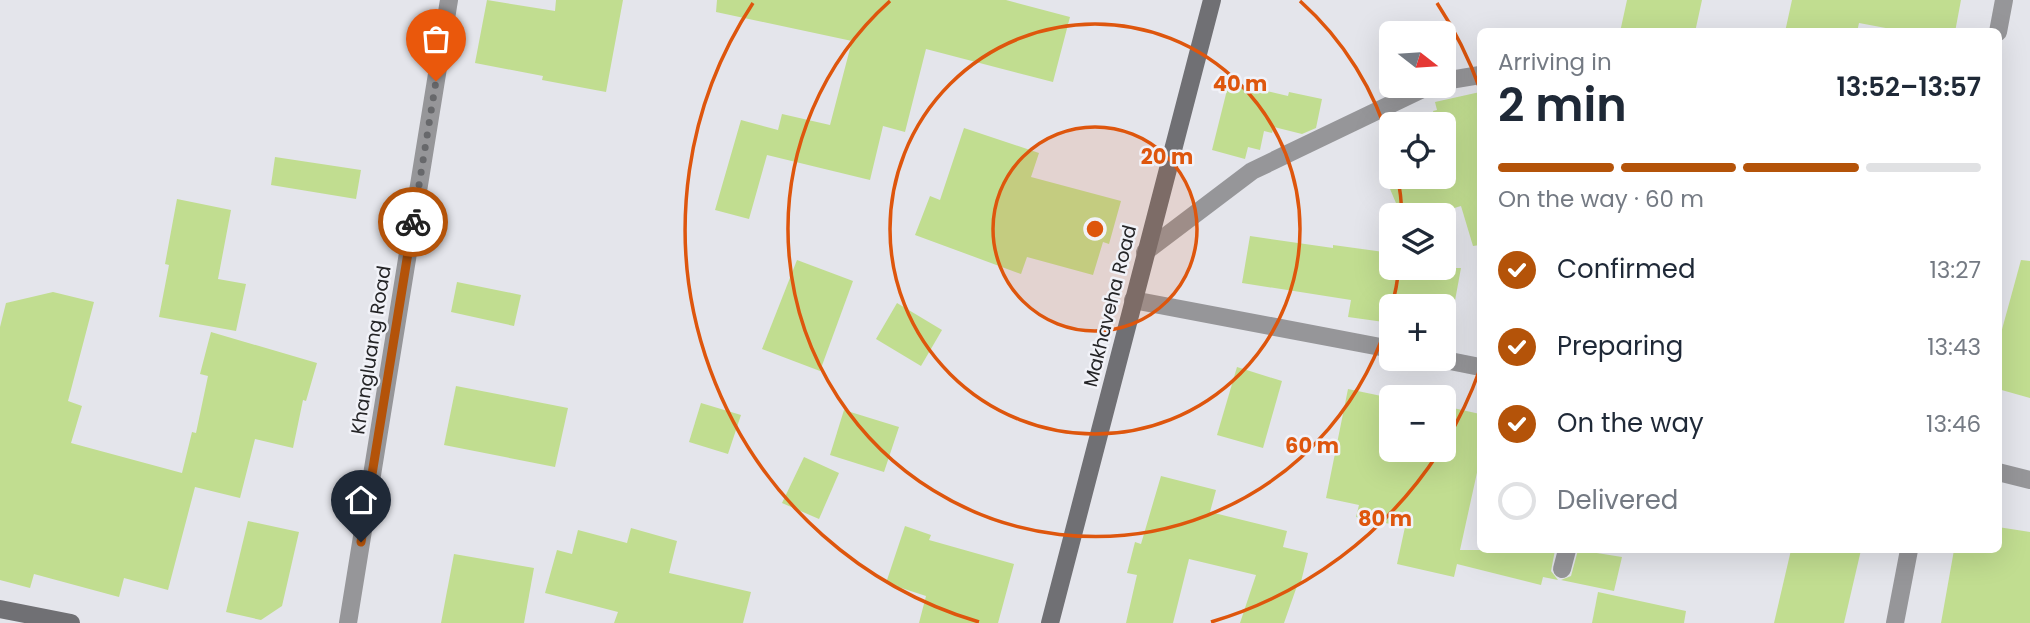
<!DOCTYPE html>
<meta charset="utf-8">
<style>
:root{--surface:#fff;--page:#f6f6f7;--text:#1f2937;--muted:#747a83;--line:#e0e1e3;--accent:#b45309}
body{margin:0;font-family:Poppins,sans-serif;background:var(--page);color:var(--text);height:100vh;display:flex;flex-direction:column;font-size:26px;white-space:nowrap}
*{box-sizing:border-box;margin:0}
p{font-size:23px;color:var(--muted)}
.icon{flex:none;width:38px;height:38px;fill:none;stroke:currentColor;stroke-width:2;stroke-linecap:round;stroke-linejoin:round}
.map{position:relative;flex:1;overflow:hidden}
.sheet{position:absolute;left:1477px;top:28px;width:525px;height:525px;display:flex;flex-direction:column;background:var(--surface);border-radius:10px;box-shadow:0 7px 28px #0002}
.sheet>*{flex:none}
.needle{width:46px;rotate:107deg}
.tools{position:absolute;left:1379px;top:21px;display:grid;gap:14px}
.tools a{display:grid;place-items:center;width:77px;height:77px;border-radius:10px;background:var(--surface);box-shadow:0 7px 28px #0002;font-size:35px}
.pin{position:absolute;display:grid;place-items:center;width:60px;height:60px;color:#fff;margin:-72px -30px;border-radius:50% 50% 50% 0;rotate:-45deg;box-shadow:0 0 7px #0007}
.pin .icon{rotate:45deg}
.courier{position:absolute;display:grid;place-items:center;width:70px;height:70px;margin:-35px;border:5px solid #b45309;border-radius:50%;background:#fff;color:#222;box-shadow:0 2px 9px #0007}
.head em{font-style:normal;font-weight:600}
.head div{display:flex;flex-direction:column-reverse}
.head{display:flex;align-items:center;justify-content:space-between;height:119px;padding:0 21px}
h1{font-size:46px;font-weight:600;line-height:52px}
.bar{display:grid;grid-template-columns:repeat(4,1fr);gap:10px 7px;align-content:center;height:84px;padding:0 21px}
.bar i{height:9px;border-radius:5px;background:var(--line)}
.bar .selected{background:var(--accent)}
.bar p{grid-column:span 4}
ol{padding:0 21px;list-style:none}
li{display:flex;align-items:center;gap:21px;height:77px}
li p{margin-inline-start:auto}
li .icon{padding:7px;border-radius:50%;background:var(--accent);color:#fff;stroke-width:4}
li:last-child{color:var(--muted)}
li i{width:38px;height:38px;border:4px solid var(--line);border-radius:50%}
.map>svg:first-child{display:block}
</style>
<div class="map">
<svg width="2030" height="623" viewBox="0 0 2030 623">
<rect width="100%" height="100%" fill="#e4e5eb"/>
<g fill="#c1dd90">
<path d="M487 0 555 11 556 0H623L606 92 542 80 543 76 475 63Z"/>
<path d="M717 0H1006L1070 17 1053 82 926 49 905 132 883 126 870 180 767 155 749 219 715 210 741 120 778 130 782 114 830 125 852 41 716 12Z"/>
<path d="M1627 0H1702L1695 32H1620Z"/>
<path d="M1792 0H1961L1955 32H1907L1859 23 1857 32H1785Z"/>
<path d="M1229 82 1288 96 1289 92 1322 99 1316 128 1302 134 1274 127 1272 133 1264 131 1260 150 1248 147 1245 159 1212 150Z"/>
<path d="M1480 92V245L1473 246 1461 206 1451 209 1454 215H1401L1385 177H1453L1444 147V124H1437L1433 111 1437 110 1435 102Z"/>
<path d="M964 128 1039 153 1031 177 1121 201 1109 244 1103 242 1093 275 1027 257 1021 274 915 235 930 196 940 200Z"/>
<path d="M275 157 361 170 356 199 271 185Z"/>
<path d="M177 199 231 210 218 279 246 284 236 331 159 317 169 265 165 264Z"/>
<path d="M1250 236 1333 248V245L1391 253V268H1461L1454 306H1391V323L1348 317 1351 300 1242 283Z"/>
<path d="M797 260 853 281 820 371 762 349Z"/>
<path d="M2021 260 2030 261V398L1998 389V344Z"/>
<path d="M457 282 521 295 514 326 451 312Z"/>
<path d="M53 292 94 302 68 401 82 406 71 443 182 473 192 432 196 433 208 376 200 374 211 332 317 363 306 401 303 400 293 448 255 439 240 498 195 487 168 590 124 578 119 597 34 574 30 588 0 580V327L6 303Z"/>
<path d="M897 303 942 330 921 366 876 339Z"/>
<path d="M1237 367 1282 381 1263 448 1217 435Z"/>
<path d="M456 386 568 408 555 467 444 445Z"/>
<path d="M1348 389 1391 398V450H1444V406L1480 414V459L1460 550H1555L1551 571 1558 580 1543 577 1541 585 1457 564 1454 577 1397 564 1405 527 1356 517 1359 505 1326 498Z"/>
<path d="M701 403 741 415 728 454 689 442Z"/>
<path d="M844 410 899 427 884 472 830 455Z"/>
<path d="M804 457 839 473 819 519 782 503Z"/>
<path d="M1161 476 1216 490 1210 512 1287 531 1283 547 1308 553 1300 586H1297L1284 623H1240L1256 575 1189 559 1173 623H1126L1137 575 1127 573 1135 542 1141 544Z"/>
<path d="M248 521 299 532 282 606 261 620 226 612Z"/>
<path d="M905 526 931 535 929 540 1014 564 998 623H919L926 596 886 583Z"/>
<path d="M1998 527 2030 532V623H1941L1954 550H1998Z"/>
<path d="M631 528 677 541 669 573 751 592 743 623H614L618 612 545 593 557 550 572 554 578 530 627 543Z"/>
<path d="M1578 550 1622 557 1614 591 1561 580 1571 576Z"/>
<path d="M1791 550H1861L1844 623H1774Z"/>
<path d="M454 554 534 568 524 623H441Z"/>
<path d="M1598 592 1686 611 1684 623H1592Z"/>
</g>
<g fill="none" stroke-linecap="round" stroke-linejoin="round">
<g stroke="#969699" stroke-width="18">
<path d="M1444 81 1480 75"/>
<path d="M1145 252 1252 171 1429 86"/>
<path d="M1562 569 1567 550"/>
</g>
<g stroke="#969699" stroke-width="18">
<path d="M1998 32 2004 0"/>
<path d="M1133 300 1391 349"/>
<path d="M1440 359 1480 367"/>
<path d="M1998 472 2030 480"/>
<path d="M348 623 449 0"/>
<path d="M1895 623 1909 550"/>
</g>
<g stroke="#707074" stroke-width="18">
<path d="M0 609 71 623"/>
<path d="M1050 623 1212 0"/>
</g>
</g>
<g fill="none" stroke-linecap="round" stroke-linejoin="round">
<path stroke="#67686b" stroke-width="7" stroke-dasharray="0 12.6" d="M413 222 436 81"/>
<path stroke="#b45309" stroke-width="9" d="M361 542 413 222"/>
</g>
<circle cx="1095" cy="229" r="102" fill="#de560d" fill-opacity=".12"/>
<g fill="none" stroke="#de560d" stroke-width="3.5">
<circle cx="1095" cy="229" r="102"/>
<circle cx="1095" cy="229" r="205"/>
<path d="M1399 269A307 307 0 0 1 1392 306M1391 311A307 307 0 1 1 890 1M1300 1A307 307 0 0 1 1391 147M1398 178A307 307 0 0 1 1402 213"/>
<path d="M1480 369A410 410 0 0 1 1445 443M1439 452A410 410 0 0 1 1211 622M979 622A410 410 0 0 1 753 3M1437 3A410 410 0 0 1 1480 89"/>
</g>
<g text-anchor="middle" dominant-baseline="central" stroke-width="5" stroke-linejoin="round" paint-order="stroke">
<g font-size="19" fill="#242426" stroke="#f1f2f8">
<text transform="translate(1110 306) rotate(-76)">Makhaveha Road</text>
<text transform="translate(371 350) rotate(-81)">Khangluang Road</text>
</g>
</g>
<circle cx="1095" cy="229" r="10" fill="#de560d" stroke="#f1f2f8" stroke-width="3.5"/>
<g font-size="21" text-anchor="middle" font-weight="bold" fill="#de560d" stroke="#f1f2f8" stroke-width="5" stroke-linejoin="round" paint-order="stroke">
<text x="1240" y="91">40 m</text>
<text x="1167" y="164">20 m</text>
<text x="1312" y="453">60 m</text>
<text x="1385" y="526">80 m</text>
</g>
</svg>
<div class="tools">
<a><svg class="needle" viewBox="-14 -14 28 28"><path d="M0-13l5 13h-10z" fill="#e53935"/><path d="M0 13l5-13h-10z" fill="#747a83"/></svg></a>
<a><svg class="icon" aria-label="locate" viewBox="0 0 24 24"><circle cx="12" cy="12" r="6"/><path d="M12 2v4M12 18v4M2 12h4M18 12h4"/></svg></a>
<a><svg class="icon" aria-label="layers" viewBox="0 0 24 24"><path d="M12 4l9 5-9 5-9-5zM3 14l9 5 9-5"/></svg></a>
<a>+</a>
<a>−</a>
</div>
<div class="pin" style="left:436px;top:81px;background:#ea580c"><svg class="icon" aria-label="bag" viewBox="0 0 24 24"><path d="M5 8h14l-1 12H6zM9 8a3 3 0 0 1 6 0"/></svg></div>
<div class="pin" style="left:361px;top:542px;background:#1f2937"><svg class="icon" aria-label="home" viewBox="0 0 24 24"><path d="M3 11l9-7 9 7M6 9v11h12V9"/></svg></div>
<div class="courier" style="left:413px;top:222px"><svg class="icon" aria-label="bike" viewBox="0 0 24 24"><circle cx="6" cy="16" r="4"/><circle cx="18" cy="16" r="4"/><path d="M6 16l4-8h5l3 8M10 8l3 8H6M13 5h3"/></svg></div>
<section class="sheet">
<div class="head"><div><h1>2 min</h1><p>Arriving in</p></div><em>13:52–13:57</em></div>
<div class="bar"><i class="selected"></i><i class="selected"></i><i class="selected"></i><i></i><p>On the way · 60 m</p></div>
<ol>
<li><svg class="icon" aria-label="check" viewBox="0 0 24 24"><path d="M5 12l5 5 9-10"/></svg>Confirmed<p>13:27</p></li>
<li><svg class="icon" aria-label="check" viewBox="0 0 24 24"><path d="M5 12l5 5 9-10"/></svg>Preparing<p>13:43</p></li>
<li><svg class="icon" aria-label="check" viewBox="0 0 24 24"><path d="M5 12l5 5 9-10"/></svg>On the way<p>13:46</p></li>
<li><i></i>Delivered</li>
</ol>
</section>
</div>
